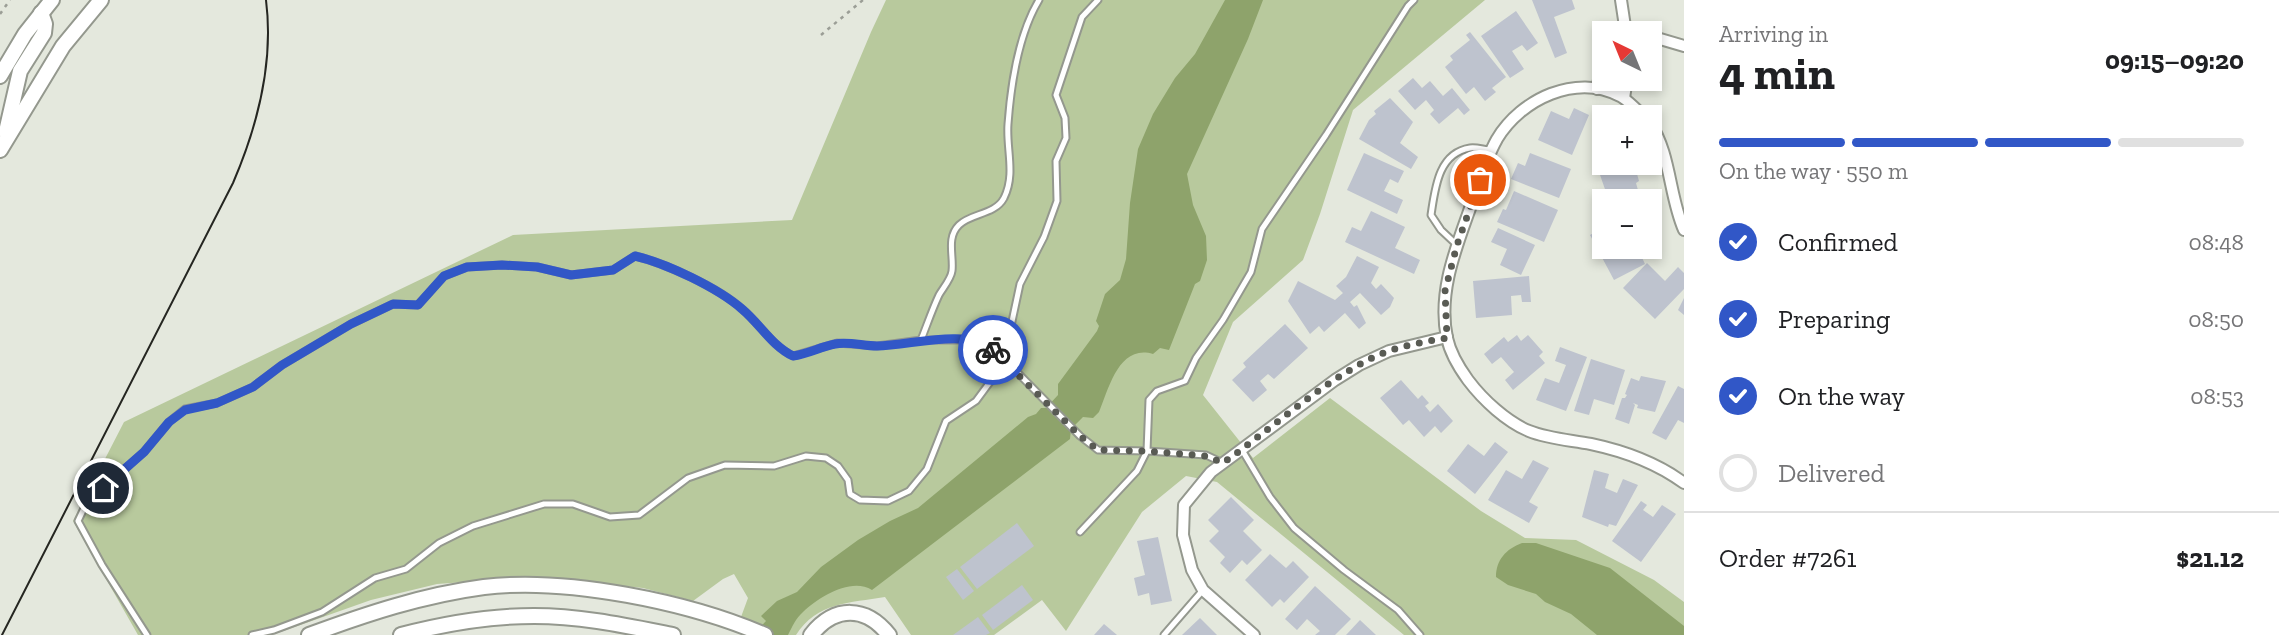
<!DOCTYPE html>
<meta charset="utf-8">
<style>
:root{--surface:#fff;--page:#f2f2f2;--text:#202124;--muted:#757577;--line:#e0e0e0;--accent:#3157c7}
body{margin:0;font-family:"Zilla Slab",serif;background:var(--page);color:var(--text);height:100vh;display:flex;flex-direction:column;font-size:26px;white-space:nowrap}
*{box-sizing:border-box;margin:0}
p{font-size:23px;color:var(--muted)}
.icon{flex:none;width:38px;height:38px;fill:none;stroke:currentColor;stroke-width:2;stroke-linecap:round;stroke-linejoin:round}
.map{position:relative;flex:1;overflow:hidden}
.side{display:flex;flex-direction:column;background:var(--surface);width:595px}
.side>*{flex:none}
.needle{width:46px;rotate:317deg}
.tools{position:absolute;left:1592px;top:21px;display:grid;gap:14px}
.tools a{display:grid;place-items:center;width:70px;height:70px;border-radius:0px;background:var(--surface);box-shadow:0 4px 10px #0003;font-size:35px}
.pin{position:absolute;display:grid;place-items:center;width:60px;height:60px;color:#fff;margin:-30px;border:4px solid #fff;border-radius:50%;box-shadow:0 2px 7px #0007}
.courier{position:absolute;display:grid;place-items:center;width:70px;height:70px;margin:-35px;border:5px solid #3157c7;border-radius:50%;background:#fff;color:#222;box-shadow:0 2px 9px #0007}
.summary em{font-style:normal;font-weight:700}
.summary div{display:flex;flex-direction:column-reverse}
.summary{display:flex;align-items:center;justify-content:space-between;height:119px;padding:0 35px}
h1{font-size:46px;font-weight:700;line-height:52px}
.bar{display:grid;grid-template-columns:repeat(4,1fr);gap:10px 7px;align-content:center;height:84px;padding:0 35px}
.bar i{height:9px;border-radius:5px;background:var(--line)}
.bar .active{background:var(--accent)}
.bar p{grid-column:span 4}
.line{display:flex;align-items:center;gap:18px;padding:0 35px;border-top:2px solid var(--line)}
.line div{flex:1}
ol{padding:0 35px;list-style:none}
li{display:flex;align-items:center;gap:21px;height:77px}
li p{margin-inline-start:auto}
li .icon{padding:7px;border-radius:50%;background:var(--accent);color:#fff;stroke-width:4}
li:last-child{color:var(--muted)}
li i{width:38px;height:38px;border:4px solid var(--line);border-radius:50%}
main{display:flex;flex:1;min-height:0}
.map>svg:first-child{display:block}
</style>
<main>
<div class="map">
<svg width="1684" height="635" viewBox="0 0 1684 635">
<rect width="100%" height="100%" fill="#e4e8dd"/>
<path fill="#b8c99d" d="M886 0H1485L1353 110 1320 214 1303 260 1233 322 1203 395 1253 458 1330 398 1481 511 1525 538 1576 540 1654 580 1684 602V635H1404L1217 482 1186 476 1142 512 1066 631 1042 600 994 635H911L885 597C850 603 817 602 796 635H784L741 617 748 598 734 574 723 579 693 601 643 588 533 577 437 584 371 600 272 635H138L73 521 124 422 513 235 792 220 871 32Z"/>
<g fill="#8ea36b">
<path d="M1225 0H1263L1248 39 1187 174 1193 205 1206 236 1207 260 1200 281 1195 284 1169 350 1160 348 1153 354C1119 344 1109 388 1099 412L1093 418 1083 417 1071 429 1070 439 872 590C851 577 819 597 803 612 796 618 792 627 788 635H753L766 621 761 616 777 601 797 592 821 567 858 540 890 521 918 508 1028 417 1036 414 1041 408H1046L1058 395V384L1097 331 1099 326 1096 321 1105 294 1120 280 1126 259 1130 203 1138 149 1153 114 1175 78 1195 54Z"/>
<path d="M1522 543H1536L1610 568 1684 626V635H1597L1571 614 1545 602 1536 594 1508 585 1496 577C1496 560 1506 549 1522 543Z"/>
</g>
<g fill="#bec3ce">
<path d="M1532 0H1572L1575 9 1554 17 1567 53 1555 58Z"/>
<path d="M1516 11 1538 43 1527 51 1522 45 1512 51 1524 69 1510 78 1481 36Z"/>
<path d="M1470 32 1506 77 1492 88 1496 92 1485 101 1474 87 1466 94 1445 67 1453 60 1450 56 1470 40 1466 35Z"/>
<path d="M1413 78 1422 88 1430 81 1443 96 1452 88 1470 110 1464 115 1458 108 1439 124 1430 114 1434 110 1426 100 1415 110 1398 91Z"/>
<path d="M1390 98 1413 122 1400 143 1418 157 1411 169 1359 139 1369 120 1376 114 1374 111Z"/>
<path d="M1574 108 1589 115 1572 155 1538 140 1551 111 1569 119Z"/>
<path d="M1364 153 1404 171 1398 183 1390 179 1384 191 1403 200 1397 214 1347 190Z"/>
<path d="M1530 153 1571 169 1559 198 1511 179 1518 163 1525 166Z"/>
<path d="M1619 165 1621 171 1635 167 1639 181 1636 183 1641 201H1605V226L1598 228 1594 216 1600 214 1595 199 1607 195 1599 172Z"/>
<path d="M1514 191 1558 210 1544 242 1497 222 1503 209 1506 210Z"/>
<path d="M1371 211 1405 227 1395 248 1420 260 1414 274 1345 242 1352 227 1361 231Z"/>
<path d="M1498 228 1535 245 1521 275 1500 265 1507 249 1491 242Z"/>
<path d="M1601 229 1605 236V247H1637L1645 264 1614 280 1590 235Z"/>
<path d="M1357 256 1379 267 1371 283 1376 289 1381 284 1394 298 1390 307 1381 315 1360 293 1350 302 1354 307 1357 305 1366 323 1359 329 1345 313 1324 332 1319 326 1310 334 1288 301 1298 281 1335 300 1343 293 1336 286 1346 277Z"/>
<path d="M1647 263 1665 281 1678 267 1684 273V289L1655 319 1623 288Z"/>
<path d="M1529 276 1531 302H1522L1521 295 1511 296 1512 315 1476 318 1473 281Z"/>
<path d="M1684 298V315L1678 310Z"/>
<path d="M1285 324 1308 348 1274 379 1268 374 1260 381 1267 390 1253 402 1232 380 1246 367 1243 363Z"/>
<path d="M1517 335 1521 341 1528 335 1543 352 1539 356 1545 363 1513 390 1505 380 1514 372 1501 357 1492 364 1484 354 1504 337 1508 342Z"/>
<path d="M1560 347 1587 357 1566 411 1536 400 1545 378 1559 383 1566 365 1555 361Z"/>
<path d="M1591 359 1625 370 1614 405 1594 399 1589 415 1574 411Z"/>
<path d="M1641 376 1666 381 1655 412 1637 408 1638 405 1633 403 1635 405 1629 424 1615 419 1622 398H1625L1627 395 1625 394 1631 378 1639 381Z"/>
<path d="M1401 380 1418 399 1422 395 1429 403 1425 406 1430 412 1438 404 1453 421 1441 433 1435 426 1424 437 1409 420 1403 425 1380 398Z"/>
<path d="M1678 386 1684 389V423L1678 420 1666 440 1652 433Z"/>
<path d="M1495 442 1508 452 1475 494 1447 471 1468 444 1484 456Z"/>
<path d="M1533 460 1549 468 1529 502 1538 507 1529 523 1488 500 1506 470 1522 479Z"/>
<path d="M1594 470 1609 474 1605 488 1617 493 1623 479 1638 485 1616 526 1609 524 1608 527 1582 517Z"/>
<path d="M1231 497 1254 520 1243 531 1262 550 1247 565 1242 560 1230 573 1220 563 1225 557 1209 541 1219 531 1208 520Z"/>
<path d="M1641 501 1647 505 1643 510 1653 517 1662 505 1676 514 1641 562 1612 541Z"/>
<path d="M1017 523 1034 546 977 589 960 567Z"/>
<path d="M1158 537 1172 601 1151 605 1149 593 1138 596 1134 578 1145 575 1137 541Z"/>
<path d="M1270 554 1286 568 1293 561 1309 577 1284 603 1280 599 1272 607 1245 580Z"/>
<path d="M957 569 974 591 963 600 946 577Z"/>
<path d="M1022 585 1033 600 993 630 982 615Z"/>
<path d="M1315 586 1351 619 1335 635H1315L1320 631 1307 619 1297 630 1285 619Z"/>
<path d="M978 617 990 633 986 635H953Z"/>
<path d="M1200 618 1217 635H1182Z"/>
<path d="M1360 620 1376 635H1346Z"/>
<path d="M1104 624 1117 635H1094Z"/>
</g>
<g fill="none" stroke-linecap="round" stroke-linejoin="round">
<defs>
<g id="service">
<path d="M1457 245 1441 230 1431 215C1435 189 1438 153 1470 148 1477 147 1485 150 1492 150"/>
<path d="M921 340C927 325 932 310 939 295 943 288 951 279 952 271 954 256 946 238 959 225 971 213 995 215 1004 198 1016 174 1006 149 1008 124 1011 84 1018 35 1039 0"/>
<path d="M1242 450 1270 497 1294 528 1344 570 1398 610 1420 635"/>
<path d="M1080 532 1137 471 1147 451 1149 400 1157 391 1185 381 1196 358 1223 320 1251 272 1262 229 1326 135 1408 6 1414 0"/>
<path d="M147 635 102 565 78 521 86 504 144 452 169 422 185 409 217 403 253 387 282 365 351 324 393 304 418 305 444 276 467 267 502 265 537 267 571 275 613 270 635 256C665 263 719 288 742 309 760 324 772 346 793 356L837 343 877 346 921 340H967L987 345 1004 359 1080 436 1098 450 1147 451 1206 455 1223 463"/>
<path d="M252 635 274 630 322 612 375 578 406 569 439 543 473 526 544 504H573L610 517 639 515 688 478 725 465 774 466 806 456 826 458 838 466 848 480 850 494 860 500 888 501 909 491 927 469 946 421 976 401 993 378 1004 359 1020 284 1044 237 1057 201 1056 161 1066 138 1065 118 1056 95 1082 17 1098 0"/>
<path d="M1164 635 1203 590"/>
</g>
<g id="minor">
<path d="M1621 0 1626 33"/>
<path d="M1624 28 1642 33"/>
<path d="M1650 36 1684 46"/>
<path d="M1597 89 1605 53"/>
<path d="M1624 98 1627 79"/>
<path d="M1644 117C1637 110 1629 101 1620 96 1576 73 1521 99 1497 139 1484 162 1477 189 1468 214 1454 253 1438 295 1447 338 1450 352 1460 369 1468 380 1483 400 1507 422 1529 431 1549 439 1570 440 1591 444 1624 451 1657 463 1684 483"/>
<path d="M1650 123C1671 154 1669 196 1684 230"/>
<path d="M1254 635 1203 590 1192 570 1183 535 1184 505 1211 472 1335 380 1359 365 1389 351 1447 337"/>
</g>
<g id="secondary">
<path d="M0 76 25 34 52 0"/>
<path d="M6 132 20 71 44 33 45 24 41 13"/>
<path d="M0 150 63 46 101 0"/>
<path d="M309 635C366 614 423 595 484 587 567 577 689 602 765 635"/>
<path d="M401 635C443 624 491 616 534 616 581 616 627 626 673 635"/>
<path d="M811 635C835 605 866 606 889 635"/>
</g>
</defs>
<use href="#service" stroke="#94988e" stroke-width="9"/>
<use href="#minor" stroke="#94988e" stroke-width="14"/>
<use href="#secondary" stroke="#94988e" stroke-width="18"/>
<g stroke="#9b9e96" stroke-width="2.5" stroke-dasharray="3.5 5" stroke-linecap="butt">
<path d="M0 14 10 0"/>
<path d="M821 35 863 0"/>
</g>
<use href="#service" stroke="#fff" stroke-width="5"/>
<use href="#minor" stroke="#fff" stroke-width="10"/>
<use href="#secondary" stroke="#fff" stroke-width="14"/>
<path stroke="#252621" stroke-width="2" d="M2 635 233 183C258 125 274 63 266 0"/>
</g>
<g fill="none" stroke-linecap="round" stroke-linejoin="round">
<path stroke="#595b54" stroke-width="7" stroke-dasharray="0 12.6" d="M993 350 1080 436 1098 450 1147 451 1206 456 1223 463C1271 429 1322 382 1374 357 1397 346 1423 342 1447 338L1445 291 1457 245 1480 180"/>
<path stroke="#3157c7" stroke-width="9" d="M103 488 144 452 169 422 185 410 217 403 253 387 282 365 351 324 393 304 418 305 444 276 467 267 502 265 537 267 571 275 613 270 635 256C666 263 718 288 742 309 760 324 772 346 793 356 808 354 820 347 835 344 848 341 863 346 877 346 911 346 964 327 993 350"/>
</g>
</svg>
<div class="tools">
<a><svg class="needle" viewBox="-14 -14 28 28"><path d="M0-13l5 13h-10z" fill="#e53935"/><path d="M0 13l5-13h-10z" fill="#757577"/></svg></a>
<a>+</a>
<a>−</a>
</div>
<div class="pin" style="left:1480px;top:180px;background:#ea580c"><svg class="icon" aria-label="bag" viewBox="0 0 24 24"><path d="M5 8h14l-1 12H6zM9 8a3 3 0 0 1 6 0"/></svg></div>
<div class="pin" style="left:103px;top:488px;background:#1f2937"><svg class="icon" aria-label="home" viewBox="0 0 24 24"><path d="M3 11l9-7 9 7M6 9v11h12V9"/></svg></div>
<div class="courier" style="left:993px;top:350px"><svg class="icon" aria-label="bike" viewBox="0 0 24 24"><circle cx="6" cy="16" r="4"/><circle cx="18" cy="16" r="4"/><path d="M6 16l4-8h5l3 8M10 8l3 8H6M13 5h3"/></svg></div>
</div>
<section class="side">
<div class="summary"><div><h1>4 min</h1><p>Arriving in</p></div><em>09:15–09:20</em></div>
<div class="bar"><i class="active"></i><i class="active"></i><i class="active"></i><i></i><p>On the way · 550 m</p></div>
<ol>
<li><svg class="icon" aria-label="check" viewBox="0 0 24 24"><path d="M5 12l5 5 9-10"/></svg>Confirmed<p>08:48</p></li>
<li><svg class="icon" aria-label="check" viewBox="0 0 24 24"><path d="M5 12l5 5 9-10"/></svg>Preparing<p>08:50</p></li>
<li><svg class="icon" aria-label="check" viewBox="0 0 24 24"><path d="M5 12l5 5 9-10"/></svg>On the way<p>08:53</p></li>
<li><i></i>Delivered</li>
</ol>
<div class="line" style="height:91px"><div>Order #7261</div><b>$21.12</b></div>
</section>
</main>
